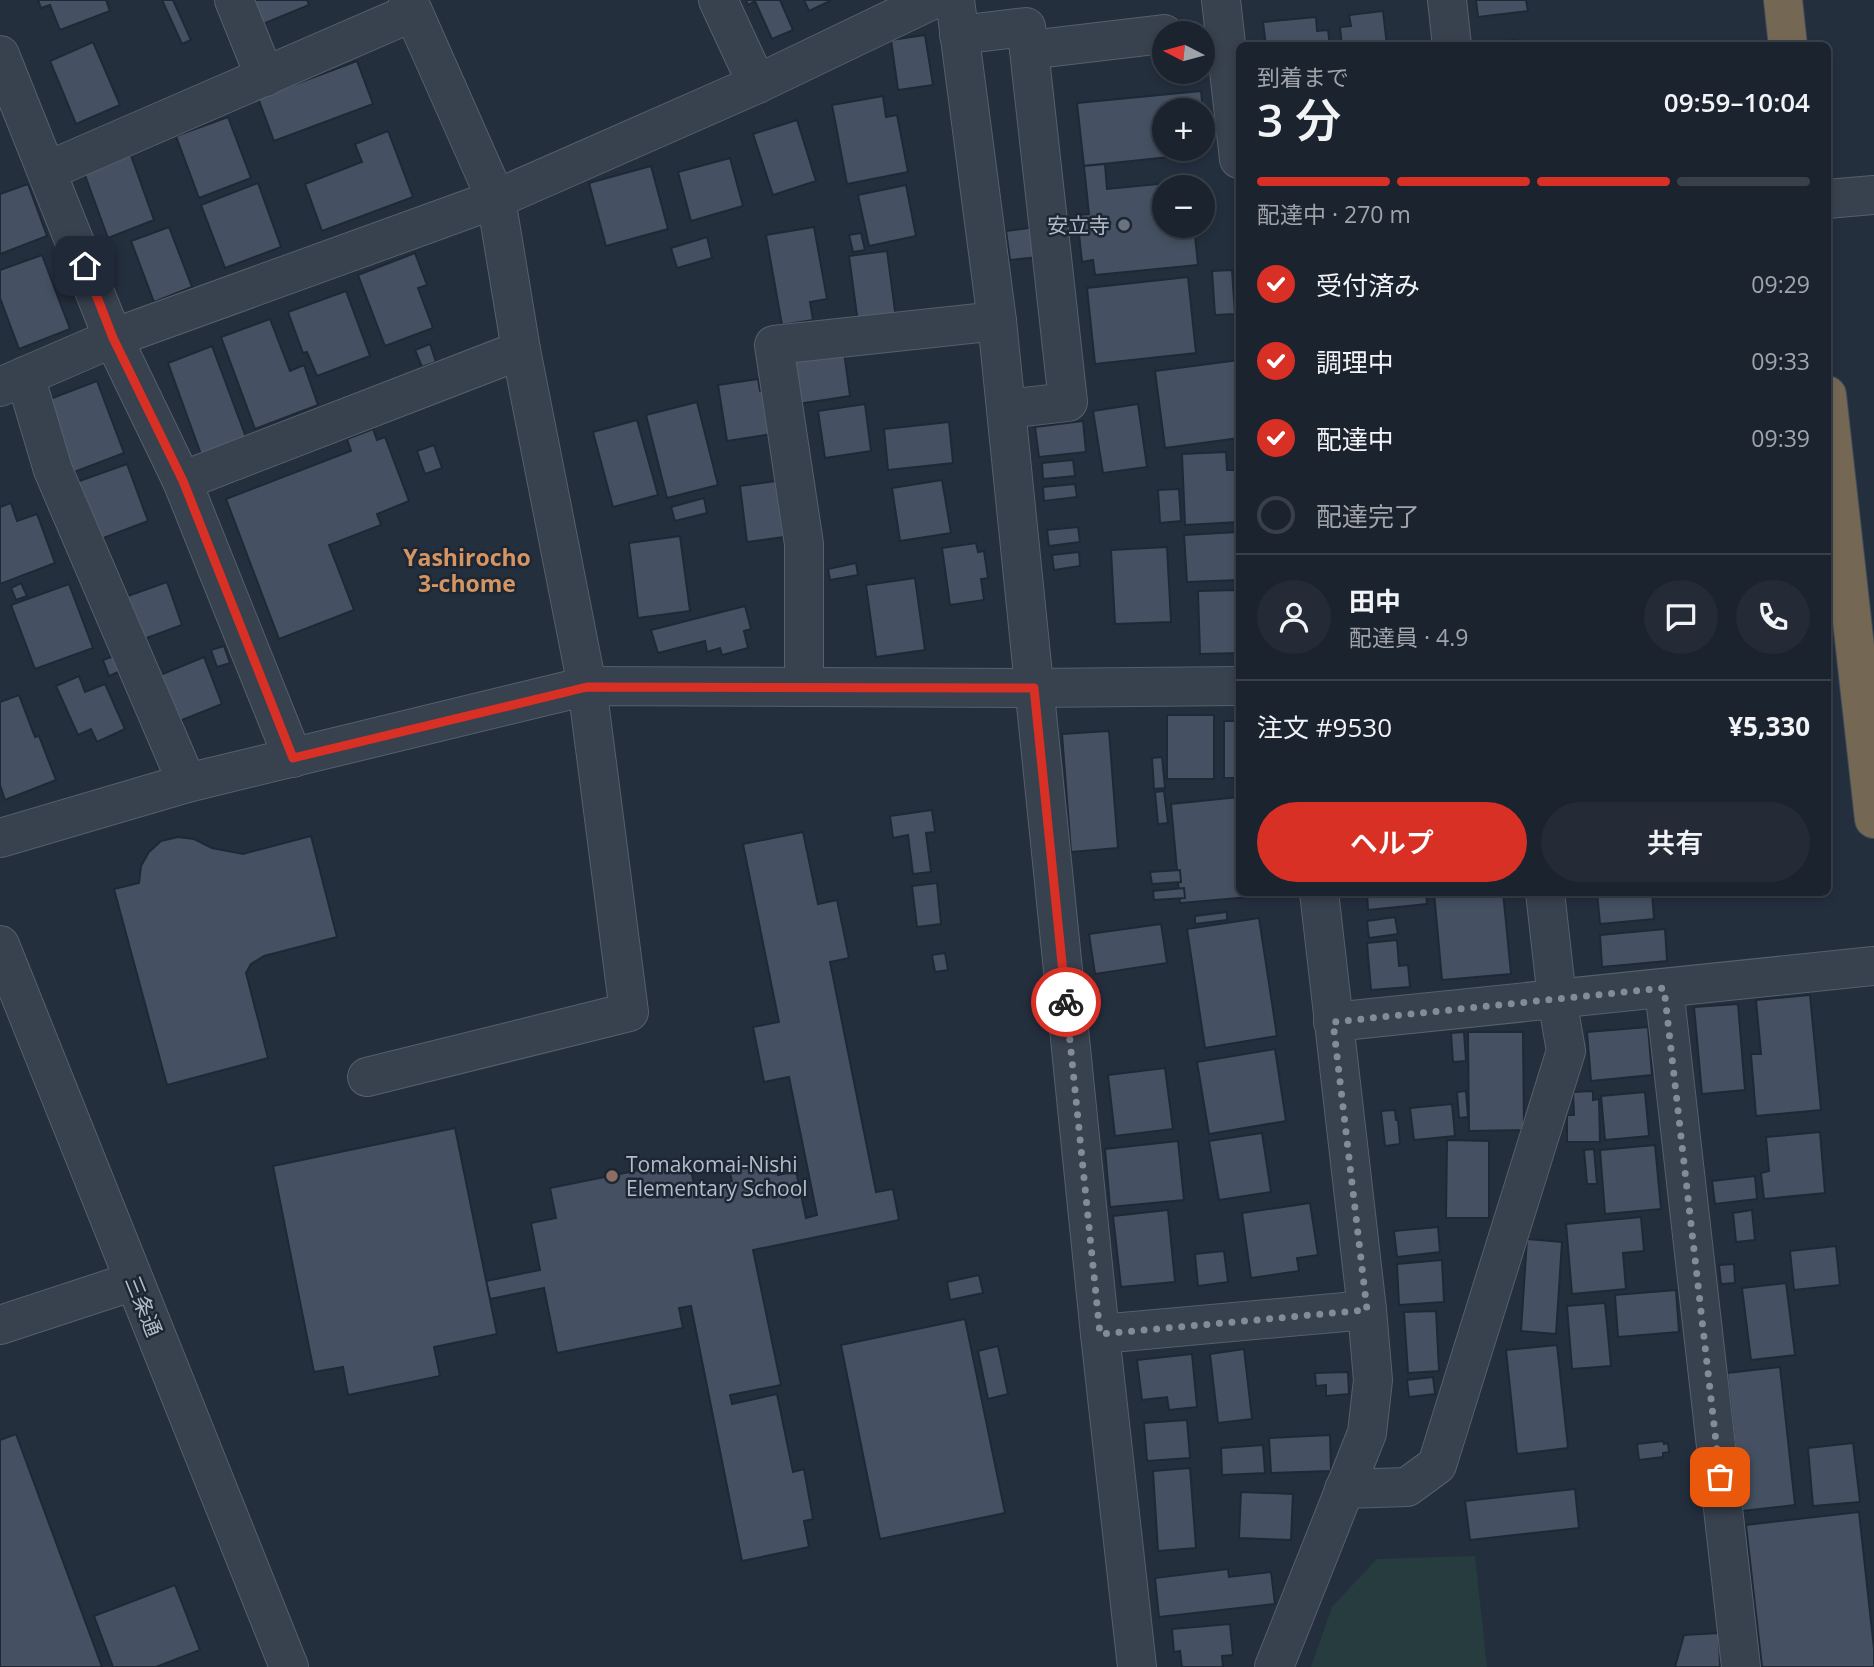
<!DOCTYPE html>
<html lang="ja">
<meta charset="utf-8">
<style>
:root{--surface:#1b232e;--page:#242b36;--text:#f1f3f6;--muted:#a0a4aa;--line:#39404a;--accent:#d93025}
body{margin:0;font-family:"Open Sans","Noto Sans JP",sans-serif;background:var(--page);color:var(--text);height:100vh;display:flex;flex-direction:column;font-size:26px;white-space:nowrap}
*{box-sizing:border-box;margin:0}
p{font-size:23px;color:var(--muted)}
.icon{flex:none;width:38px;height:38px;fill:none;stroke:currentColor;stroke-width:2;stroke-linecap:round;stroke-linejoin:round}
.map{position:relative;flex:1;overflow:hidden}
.sheet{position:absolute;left:1236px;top:42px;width:595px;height:854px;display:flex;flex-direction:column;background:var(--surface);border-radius:10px;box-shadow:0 4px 10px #0003,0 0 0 2px var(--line)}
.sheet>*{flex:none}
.needle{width:46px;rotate:276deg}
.buttons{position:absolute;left:1152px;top:21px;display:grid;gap:14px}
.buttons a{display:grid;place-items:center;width:63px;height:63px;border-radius:50%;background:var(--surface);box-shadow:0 4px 10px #0003,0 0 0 2px var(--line);font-size:35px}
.pin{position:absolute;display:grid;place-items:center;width:60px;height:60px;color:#fff;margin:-30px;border-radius:14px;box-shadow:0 4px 10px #0006}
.courier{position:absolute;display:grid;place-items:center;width:70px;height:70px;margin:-35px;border:5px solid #d93025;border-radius:50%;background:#fff;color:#222;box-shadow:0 2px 9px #0007}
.head em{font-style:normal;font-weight:600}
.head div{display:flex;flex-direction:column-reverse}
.head{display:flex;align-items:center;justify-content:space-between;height:119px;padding:0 21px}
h1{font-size:46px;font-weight:600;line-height:52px}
.bar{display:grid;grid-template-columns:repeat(4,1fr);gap:10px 7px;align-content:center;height:84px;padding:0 21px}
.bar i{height:9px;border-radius:5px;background:var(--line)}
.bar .current{background:var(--accent)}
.bar p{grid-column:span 4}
.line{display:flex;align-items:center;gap:18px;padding:0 21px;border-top:2px solid var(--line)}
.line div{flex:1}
.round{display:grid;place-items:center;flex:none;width:74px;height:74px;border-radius:37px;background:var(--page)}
ol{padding:0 21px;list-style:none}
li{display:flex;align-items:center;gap:21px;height:77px}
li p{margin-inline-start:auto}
li .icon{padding:7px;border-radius:50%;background:var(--accent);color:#fff;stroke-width:4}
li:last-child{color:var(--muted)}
li i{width:38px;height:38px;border:4px solid var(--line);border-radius:50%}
.action{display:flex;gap:14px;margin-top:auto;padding:14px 21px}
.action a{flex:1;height:80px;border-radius:42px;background:var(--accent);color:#fff;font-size:28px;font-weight:600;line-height:80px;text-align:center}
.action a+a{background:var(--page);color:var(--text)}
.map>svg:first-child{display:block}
</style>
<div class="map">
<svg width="1874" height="1667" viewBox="0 0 1874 1667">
<rect width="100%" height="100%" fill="#242f3e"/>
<path fill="#263c3f" d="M1475 1556 1487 1667H1311L1332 1607 1377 1559Z"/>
<g fill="#455162" stroke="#1f2835" stroke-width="2" fill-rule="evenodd">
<path d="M38 0H106L110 11 60 30 50 5 41 8Z"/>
<path d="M162 0H173L191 40 182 44Z"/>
<path d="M247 0H307L309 5 258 26Z"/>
<path d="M746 0H780L793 30 772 39 755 1 748 5Z"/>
<path d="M804 0H832L809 11Z"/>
<path d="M1476 0H1526L1528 11 1478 17Z"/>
<path d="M1383 11 1387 46H1342L1340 27 1351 26 1349 15Z"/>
<path d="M1316 17 1317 31 1328 30 1330 46H1266L1263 22Z"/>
<path d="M925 35 933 85 898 90 891 40Z"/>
<path d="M1516 40 1517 46H1480L1479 43Z"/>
<path d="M93 42 120 105 76 124 50 61Z"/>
<path d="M357 61 373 104 274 141 258 98Z"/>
<path d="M1201 91 1207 153 1084 166 1077 103ZM1164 110H1202V149H1164Z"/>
<path d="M883 96 886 117 897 115 908 172 847 184 832 105Z"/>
<path d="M228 117 251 178 199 198 176 136Z"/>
<path d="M797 120 816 181 773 195 753 134Z"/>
<path d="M388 131 413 197 322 231 305 184 362 162 355 144Z"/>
<path d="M129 150 154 220 108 238 82 167Z"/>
<path d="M730 158 743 206 691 221 678 172Z"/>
<path d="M1105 164 1107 189 1190 181V187H1164V226H1194L1198 265 1095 275 1093 260 1082 262 1077 215 1089 214 1084 166Z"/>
<path d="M651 166 668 229 606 246 589 183Z"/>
<path d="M258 183 281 247 225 268 201 205Z"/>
<path d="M28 184 47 236 0 254V194Z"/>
<path d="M906 185 916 236 869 246 858 195Z"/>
<path d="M169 227 192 287 154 302 131 241Z"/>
<path d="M814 227 827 299 810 302 813 320 782 325 766 235Z"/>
<path d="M1036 227 1039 257 1010 260 1006 231Z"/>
<path d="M861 233 865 250 853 252 849 235Z"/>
<path d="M707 237 712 258 677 268 671 248Z"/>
<path d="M887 251 896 318 858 323 849 256Z"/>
<path d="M415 253 427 285 418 288 433 328 385 346 358 275Z"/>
<path d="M42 255 70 329 19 349 0 298V270Z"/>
<path d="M1232 270 1235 314 1215 315 1212 271Z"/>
<path d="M1188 277 1196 353 1095 364 1087 288Z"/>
<path d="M346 291 370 356 317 376 307 352 303 353 288 312Z"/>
<path d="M270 319 290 371 304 365 318 405 255 429 221 337Z"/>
<path d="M430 344 436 362 422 367 415 350Z"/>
<path d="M212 346 247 440 202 457 168 363Z"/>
<path d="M844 352 850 396 798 404 792 360Z"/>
<path d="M1239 360V438L1165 448 1155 371Z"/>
<path d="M758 379 760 391 771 390 778 433 727 441 718 385Z"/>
<path d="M97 381 124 453 69 474 42 402Z"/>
<path d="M697 402 718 485 667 498 646 415Z"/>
<path d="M865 404 871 451 825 458 818 411Z"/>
<path d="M1138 404 1147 467 1103 473 1093 411Z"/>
<path d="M637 420 658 495 613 507 593 432Z"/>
<path d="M1083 421 1086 452 1039 457 1035 427Z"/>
<path d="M949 422 953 463 888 470 884 429Z"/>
<path d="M373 429 377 440 385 437 409 501 377 514 381 525 329 545 354 610 279 639 226 499 351 451 347 439Z"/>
<path d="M434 445 442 468 425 474 417 451Z"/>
<path d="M1226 452 1227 470H1238L1239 522 1185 525 1182 454Z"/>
<path d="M1073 460 1075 476 1043 479 1042 463Z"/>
<path d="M127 464 148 521 93 542 71 484Z"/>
<path d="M942 480 951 533 900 541 892 488Z"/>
<path d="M776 481 784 537 747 542 740 486Z"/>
<path d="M1075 484 1077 497 1044 501 1043 487Z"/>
<path d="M1179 489 1181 521 1160 523 1158 490Z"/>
<path d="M704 498 707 513 675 521 671 507Z"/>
<path d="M11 503 17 521 37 514 55 563 0 584V507Z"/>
<path d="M1078 527 1080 542 1049 546 1047 530Z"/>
<path d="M1239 532V580L1187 582 1184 535Z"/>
<path d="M680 536 690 611 638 618 629 543Z"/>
<path d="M976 543 978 552 984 551 988 578 981 579 984 600 950 605 942 548Z"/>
<path d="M1167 547 1171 622 1115 624 1111 550Z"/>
<path d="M1079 552 1080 566 1054 570 1052 555Z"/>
<path d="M856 563 858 575 830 580 828 569Z"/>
<path d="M915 578 925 650 876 657 866 585Z"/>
<path d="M167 582 182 625 141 640 125 597Z"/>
<path d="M21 583 27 596 16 600 11 588Z"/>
<path d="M69 584 93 648 35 669 11 605Z"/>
<path d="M1239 590V653L1200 654 1198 591Z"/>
<path d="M745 606 751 629 744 631 748 648 722 655 720 648 707 652 705 641 658 653 651 630Z"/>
<path d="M224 646 230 663 217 667 211 650Z"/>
<path d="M117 655 123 670 109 676 103 660Z"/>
<path d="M204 657 222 704 172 724 153 678Z"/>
<path d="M79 676 85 692 105 684 125 729 97 742 91 729 78 735 56 686Z"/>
<path d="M19 695 35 737 39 736 56 780 5 800 0 785V702Z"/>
<rect x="1167" y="715" width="47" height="64"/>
<rect x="1224" y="721" width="15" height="57"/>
<path d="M1109 731 1118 848 1071 852 1062 734Z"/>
<path d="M1162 757 1165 788 1154 789 1152 758Z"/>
<path d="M1164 791 1168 823 1158 824 1155 792Z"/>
<path d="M1239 797V892H1261L1262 896 1180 903 1171 804Z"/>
<path d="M932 810 935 832 926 833 931 872 913 874 908 835 893 838 890 816Z"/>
<path d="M803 832 818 904 837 900 849 958 830 962 876 1192 893 1189 899 1220 753 1250 781 1385 730 1395 732 1404 777 1394 793 1472 804 1469 813 1519 804 1521 809 1547 742 1561 691 1306 679 1308 683 1328 557 1353 544 1288 490 1299 486 1281 540 1270 531 1223 556 1218 550 1188 689 1160 695 1189 732 1181 729 1168 775 1159 778 1175 796 1171 806 1218 817 1215 789 1077 764 1082 753 1027 779 1022 743 844Z"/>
<path d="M311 836 337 937 264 956 251 964 246 973 268 1058 167 1085 114 889 139 883 141 866 149 852 161 841 178 837 194 839 212 848 243 854Z"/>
<path d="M1180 870 1181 882 1152 884 1150 872Z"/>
<path d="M937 883 941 924 917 927 912 886Z"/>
<path d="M1184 888 1185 898 1154 900 1153 891Z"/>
<path d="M1367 892H1426L1427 904 1368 910Z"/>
<path d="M1434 892H1503L1511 974 1442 980Z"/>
<path d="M1597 892H1652L1654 919 1600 924Z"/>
<path d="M1227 912V920L1195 924V916Z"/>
<path d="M1395 917 1398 934 1369 938 1367 921Z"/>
<path d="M1259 918 1277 1036 1205 1048 1187 929Z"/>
<path d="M1161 924 1167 963 1095 974 1089 934Z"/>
<path d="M1665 929 1667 961 1602 967 1600 935Z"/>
<path d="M1397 940 1399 966 1408 965 1410 987 1371 990 1367 943Z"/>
<path d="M945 953 948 970 935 972 932 955Z"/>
<path d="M1810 995 1821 1110 1756 1116 1751 1054H1761L1756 1000Z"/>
<path d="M1738 1004 1745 1090 1702 1094 1694 1007Z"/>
<path d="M1648 1027 1652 1075 1591 1081 1587 1032Z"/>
<path d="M1464 1032 1466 1061 1453 1062 1451 1033Z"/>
<path d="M1468 1032H1523L1524 1130 1469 1131Z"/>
<path d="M1275 1049 1286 1121 1209 1134 1197 1062Z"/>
<path d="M1165 1068 1173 1129 1115 1136 1108 1075Z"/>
<path d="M1466 1091 1468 1117 1459 1118 1457 1092Z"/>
<path d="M1593 1091V1100L1599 1099 1600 1142H1567V1115H1574L1573 1092Z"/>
<path d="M1645 1092 1649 1136 1605 1140 1601 1096Z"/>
<path d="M1452 1104 1455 1136 1414 1140 1410 1108Z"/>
<path d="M1395 1110 1396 1120H1398L1400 1144 1385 1146 1381 1111Z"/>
<path d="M455 1128 497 1334 434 1347 440 1376 348 1395 343 1367 314 1372 273 1166Z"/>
<path d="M1820 1132 1825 1193 1764 1199 1761 1173 1769 1171 1766 1137Z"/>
<path d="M1262 1133 1271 1192 1219 1200 1209 1141Z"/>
<path d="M1447 1140 1489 1141V1218H1446Z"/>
<path d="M1178 1141 1184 1200 1110 1207 1105 1149Z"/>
<path d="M1655 1145 1661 1209 1605 1214 1600 1150Z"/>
<path d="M1594 1149 1597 1184H1587L1584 1150Z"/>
<path d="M1755 1176 1757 1199 1715 1204 1712 1181Z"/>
<path d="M1310 1203 1318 1255 1297 1258 1299 1271 1251 1278 1242 1213Z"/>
<path d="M1168 1210 1175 1282 1121 1287 1113 1216Z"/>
<path d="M1752 1210 1755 1240 1736 1242 1733 1213Z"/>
<path d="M1641 1217 1644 1251 1623 1253 1626 1289 1572 1294 1566 1224Z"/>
<path d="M1438 1227 1440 1252 1397 1257 1394 1231Z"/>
<path d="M1527 1239 1562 1242 1556 1334 1521 1331Z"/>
<path d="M1836 1246 1840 1285 1794 1290 1790 1251Z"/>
<path d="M1224 1251 1228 1282 1198 1286 1195 1254Z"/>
<path d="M1442 1260 1444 1302 1399 1305 1397 1264Z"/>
<path d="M1734 1264 1735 1283 1721 1284 1719 1265Z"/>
<path d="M979 1275 983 1293 950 1300 947 1282Z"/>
<path d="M1786 1283 1795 1355 1751 1360 1742 1288Z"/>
<path d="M1676 1290 1679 1332 1618 1337 1615 1295Z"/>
<path d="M1605 1303 1611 1366 1572 1369 1567 1306Z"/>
<path d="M1436 1311 1439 1371 1408 1373 1404 1312Z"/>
<path d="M965 1319 1005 1513 880 1539 841 1345Z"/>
<path d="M1557 1345 1568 1448 1517 1454 1506 1350Z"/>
<path d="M998 1346 1008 1394 988 1399 978 1351Z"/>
<path d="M1244 1349 1252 1419 1218 1423 1210 1354Z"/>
<path d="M1192 1354 1197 1407 1169 1410 1167 1397 1142 1400 1137 1360Z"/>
<path d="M1780 1367 1795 1505 1742 1511 1727 1373Z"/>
<path d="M1348 1372 1349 1394 1326 1396V1385L1316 1386 1315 1373Z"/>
<path d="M1433 1377 1435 1394 1409 1397 1407 1380Z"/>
<path d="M1187 1420 1190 1458 1147 1461 1144 1423Z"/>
<path d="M16 1434 102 1667H0V1440Z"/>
<path d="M1330 1435 1331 1471 1271 1473 1269 1438Z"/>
<path d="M1663 1441 1664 1444 1668 1443 1669 1452 1663 1453V1457L1639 1460 1637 1444Z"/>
<path d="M1853 1443 1860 1502 1813 1506 1808 1448Z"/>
<path d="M1263 1445 1265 1473 1222 1475 1221 1448Z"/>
<path d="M1190 1468 1196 1548 1158 1551 1153 1471Z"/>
<path d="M1575 1489 1579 1528 1470 1540 1465 1501Z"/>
<path d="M1241 1492 1293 1494 1291 1540 1239 1538Z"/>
<path d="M1859 1512 1874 1649V1667H1762L1746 1525Z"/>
<path d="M1228 1569 1229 1577 1271 1572 1275 1604 1159 1617 1155 1578Z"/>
<path d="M175 1585 200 1650 156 1667H113L94 1616Z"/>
<path d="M1230 1624 1233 1655 1222 1656 1223 1667H1182L1180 1651 1174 1652 1172 1629Z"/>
<path d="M1719 1633 1720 1667H1675L1684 1635Z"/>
</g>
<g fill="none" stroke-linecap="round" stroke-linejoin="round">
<defs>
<g id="minor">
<path d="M234 0 265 77"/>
<path d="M718 0 757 84"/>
<path d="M955 0 997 321 1100 1334 1137 1667"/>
<path d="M1221 0 1239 159"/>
<path d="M1447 0 1452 46"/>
<path d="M959 35 1026 27 1029 50"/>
<path d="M0 55 113 338 182 481 293 758"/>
<path d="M47 171 413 12"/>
<path d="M1827 199 1874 195"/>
<path d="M25 376 53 470 187 783"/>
<path d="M0 387 113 338 496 199 757 84 932 0"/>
<path d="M1007 409 1068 402 1029 50 1164 34"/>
<path d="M182 481 521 350"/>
<path d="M804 687V544L774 345 997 321"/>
<path d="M0 838 187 783 587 686 1034 688 1239 686"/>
<path d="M0 945 289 1667"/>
<path d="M1664 988 1741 1667"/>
<path d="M1333 1022 1874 966"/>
<path d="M367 1077 629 1012 587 686 521 350 496 199 408 0"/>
<path d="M0 1325 134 1281"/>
<path d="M1100 1334 1367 1310"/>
<path d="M1344 1489 1407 1487 1437 1465 1566 1051 1557 999 1545 892"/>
<path d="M1274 1667 1367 1433 1373 1380 1367 1310 1319 892"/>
</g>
<g id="highway">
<path d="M1783 0 1788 46"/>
<path d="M1827 395 1874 819"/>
</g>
</defs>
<use href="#minor" stroke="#565f6c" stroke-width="40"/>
<use href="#highway" stroke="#434c59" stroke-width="40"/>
<use href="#minor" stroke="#38414e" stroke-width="38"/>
<use href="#highway" stroke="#746855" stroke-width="38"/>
</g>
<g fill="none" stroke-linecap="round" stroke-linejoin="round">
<path stroke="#828b98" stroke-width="7" stroke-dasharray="0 12.6" d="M1066 1002 1100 1334 1367 1310 1333 1022 1664 988 1720 1477"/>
<path stroke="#d93025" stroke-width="9" d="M85 266 113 338 183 481 293 758 587 687 1034 688 1066 1002"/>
</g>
<circle fill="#6b7280" stroke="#1d2633" stroke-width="2.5" cx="1124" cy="225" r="7"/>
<circle fill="#8d6e63" stroke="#1d2633" stroke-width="2.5" cx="612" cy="1176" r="7"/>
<g text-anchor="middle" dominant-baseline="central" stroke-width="5" stroke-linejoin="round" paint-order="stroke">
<g font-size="21" fill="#b4bcc9" stroke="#1d2633" text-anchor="end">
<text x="1110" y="225">安立寺</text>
<text x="626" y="1164" text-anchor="start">Tomakomai-Nishi<tspan x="626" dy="24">Elementary School</tspan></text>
</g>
<g font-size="21" fill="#b4bcc9" stroke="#1d2633">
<text transform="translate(144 1306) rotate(68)">三条通</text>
</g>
<g font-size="23" font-weight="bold" fill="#d59563" stroke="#1d2633">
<text x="467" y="557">Yashirocho<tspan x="467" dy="26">3-chome</tspan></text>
</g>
</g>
</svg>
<div class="buttons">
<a><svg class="needle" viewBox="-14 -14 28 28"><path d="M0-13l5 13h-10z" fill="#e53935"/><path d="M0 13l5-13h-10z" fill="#a0a4aa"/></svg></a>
<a>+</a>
<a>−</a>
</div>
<div class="pin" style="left:1720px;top:1477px;background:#ea580c"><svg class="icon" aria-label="bag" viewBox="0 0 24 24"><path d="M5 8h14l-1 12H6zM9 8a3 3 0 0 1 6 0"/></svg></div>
<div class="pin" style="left:85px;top:266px;background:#1f2937"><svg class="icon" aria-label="home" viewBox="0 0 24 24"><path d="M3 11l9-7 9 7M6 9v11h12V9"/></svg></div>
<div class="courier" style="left:1066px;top:1002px"><svg class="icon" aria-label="bike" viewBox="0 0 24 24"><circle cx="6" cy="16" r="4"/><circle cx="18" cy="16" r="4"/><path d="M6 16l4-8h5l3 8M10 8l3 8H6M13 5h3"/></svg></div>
<section class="sheet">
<div class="head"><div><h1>3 分</h1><p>到着まで</p></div><em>09:59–10:04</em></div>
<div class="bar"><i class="current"></i><i class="current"></i><i class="current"></i><i></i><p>配達中 · 270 m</p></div>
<ol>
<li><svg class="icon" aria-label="check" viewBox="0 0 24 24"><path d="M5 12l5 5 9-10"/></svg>受付済み<p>09:29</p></li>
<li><svg class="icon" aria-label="check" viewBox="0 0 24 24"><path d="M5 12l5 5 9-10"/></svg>調理中<p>09:33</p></li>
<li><svg class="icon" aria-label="check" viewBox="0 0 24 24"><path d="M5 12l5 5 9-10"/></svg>配達中<p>09:39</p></li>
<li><i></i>配達完了</li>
</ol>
<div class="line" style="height:126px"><a class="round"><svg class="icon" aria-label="person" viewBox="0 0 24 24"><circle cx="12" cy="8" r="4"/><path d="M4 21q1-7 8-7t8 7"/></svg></a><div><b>田中</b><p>配達員 · 4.9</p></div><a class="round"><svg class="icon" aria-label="chat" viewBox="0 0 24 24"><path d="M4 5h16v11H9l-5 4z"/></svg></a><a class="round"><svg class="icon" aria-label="phone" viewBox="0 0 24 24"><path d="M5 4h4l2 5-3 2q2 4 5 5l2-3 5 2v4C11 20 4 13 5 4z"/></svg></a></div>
<div class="line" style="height:91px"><div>注文 #9530</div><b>¥5,330</b></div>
<div class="action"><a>ヘルプ</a><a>共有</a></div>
</section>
</div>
